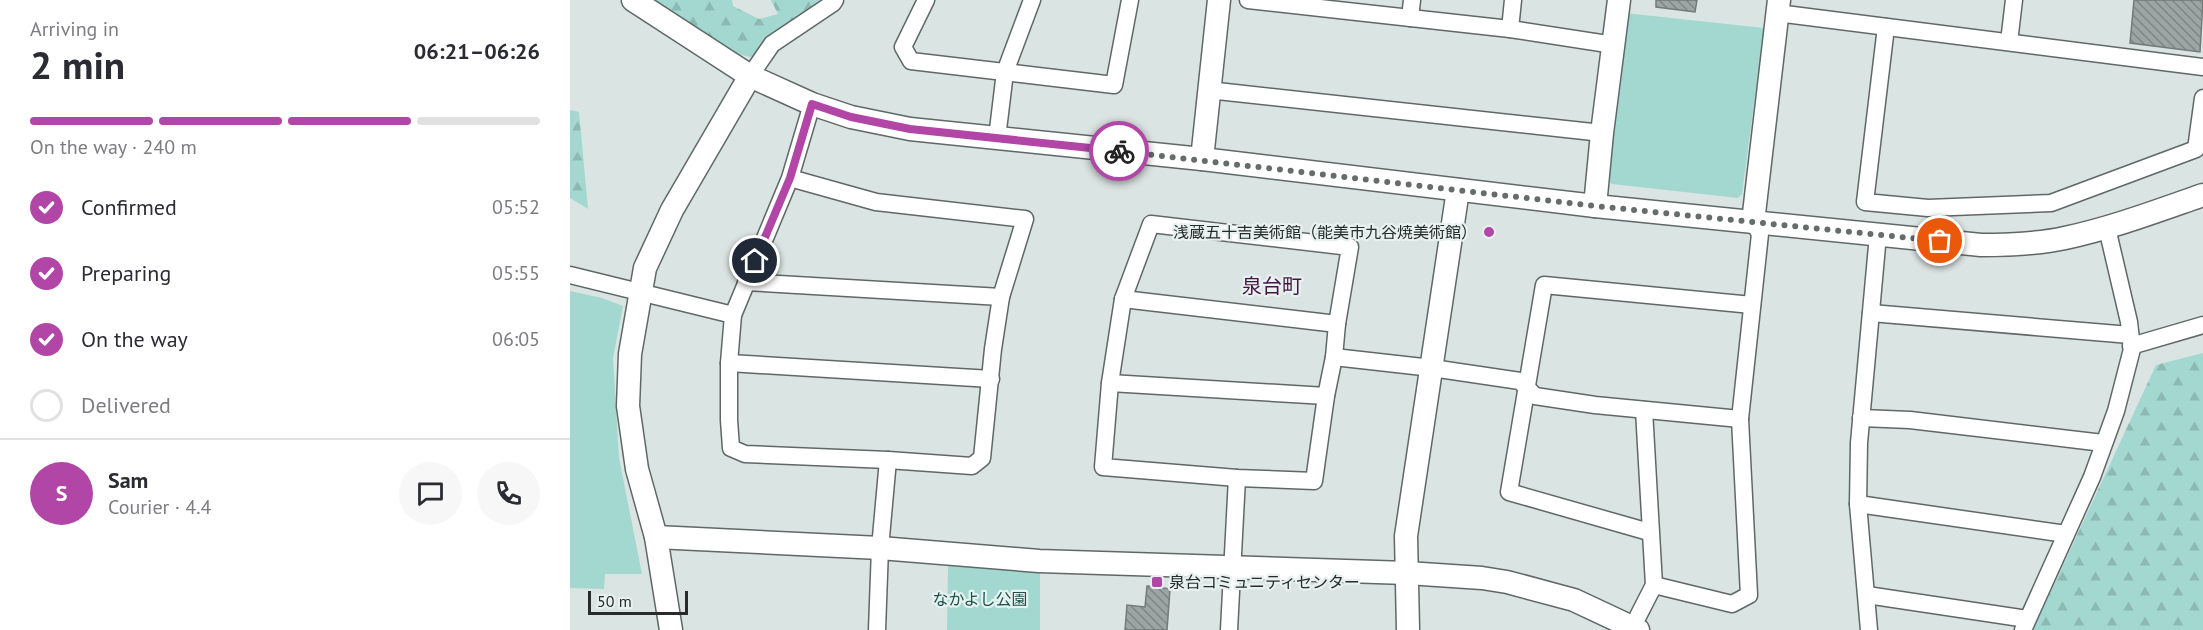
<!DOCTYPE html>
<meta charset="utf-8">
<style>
:root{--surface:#fff;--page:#f7f7f7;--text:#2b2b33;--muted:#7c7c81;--line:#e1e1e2;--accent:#b146a7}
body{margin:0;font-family:"PT Sans","Noto Sans JP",sans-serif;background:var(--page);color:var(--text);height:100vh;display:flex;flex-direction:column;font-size:22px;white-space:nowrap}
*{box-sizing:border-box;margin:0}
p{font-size:20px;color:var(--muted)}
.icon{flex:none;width:33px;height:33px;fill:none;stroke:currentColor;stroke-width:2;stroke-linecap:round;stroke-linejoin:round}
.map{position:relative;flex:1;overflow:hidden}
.drawer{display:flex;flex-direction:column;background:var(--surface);width:570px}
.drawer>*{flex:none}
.scale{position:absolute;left:18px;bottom:15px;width:100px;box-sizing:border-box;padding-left:6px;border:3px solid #272b2a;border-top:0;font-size:16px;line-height:21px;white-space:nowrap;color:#272b2a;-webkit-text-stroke:4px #e7f1ef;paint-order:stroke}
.pin{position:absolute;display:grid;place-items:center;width:51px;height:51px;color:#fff;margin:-26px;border:3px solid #fff;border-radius:50%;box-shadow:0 2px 6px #0007}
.courier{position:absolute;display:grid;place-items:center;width:60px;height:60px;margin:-30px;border:4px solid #b146a7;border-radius:50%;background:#fff;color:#222;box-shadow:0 2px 8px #0007}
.summary em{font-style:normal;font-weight:700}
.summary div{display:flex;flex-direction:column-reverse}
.summary{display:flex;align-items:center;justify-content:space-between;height:102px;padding:0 30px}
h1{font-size:39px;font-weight:700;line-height:45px}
.bar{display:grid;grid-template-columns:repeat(4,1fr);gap:9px 6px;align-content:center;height:72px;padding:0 30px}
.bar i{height:8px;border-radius:4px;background:var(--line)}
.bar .selected{background:var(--accent)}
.bar p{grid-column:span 4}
.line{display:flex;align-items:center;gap:15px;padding:0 30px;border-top:2px solid var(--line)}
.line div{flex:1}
.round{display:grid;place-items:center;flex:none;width:63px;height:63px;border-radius:32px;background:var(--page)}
ol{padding:0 30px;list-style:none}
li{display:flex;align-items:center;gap:18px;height:66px}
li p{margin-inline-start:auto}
li .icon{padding:6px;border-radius:50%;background:var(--accent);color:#fff;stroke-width:4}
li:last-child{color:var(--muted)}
li i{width:33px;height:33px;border:3px solid var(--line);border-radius:50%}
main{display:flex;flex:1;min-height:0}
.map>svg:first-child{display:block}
</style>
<main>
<section class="drawer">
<div class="summary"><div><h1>2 min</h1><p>Arriving in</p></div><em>06:21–06:26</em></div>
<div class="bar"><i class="selected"></i><i class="selected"></i><i class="selected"></i><i></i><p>On the way · 240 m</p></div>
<ol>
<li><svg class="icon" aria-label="check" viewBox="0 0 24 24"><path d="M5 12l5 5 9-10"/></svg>Confirmed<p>05:52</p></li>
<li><svg class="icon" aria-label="check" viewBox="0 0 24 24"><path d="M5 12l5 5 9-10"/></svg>Preparing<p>05:55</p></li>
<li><svg class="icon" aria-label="check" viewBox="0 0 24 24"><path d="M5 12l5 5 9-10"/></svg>On the way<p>06:05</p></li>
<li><i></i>Delivered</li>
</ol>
<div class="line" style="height:108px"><b class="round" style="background:var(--accent);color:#fff">S</b><div><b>Sam</b><p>Courier · 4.4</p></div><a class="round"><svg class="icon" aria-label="chat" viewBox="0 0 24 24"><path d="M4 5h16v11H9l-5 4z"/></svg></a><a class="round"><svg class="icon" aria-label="phone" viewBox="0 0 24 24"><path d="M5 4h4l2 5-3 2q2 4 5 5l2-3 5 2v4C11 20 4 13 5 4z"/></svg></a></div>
</section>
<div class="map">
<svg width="1633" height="630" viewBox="0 0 1633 630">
<defs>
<pattern id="forest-firs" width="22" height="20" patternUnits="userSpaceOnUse" patternTransform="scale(1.5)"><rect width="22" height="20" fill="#a2d8d0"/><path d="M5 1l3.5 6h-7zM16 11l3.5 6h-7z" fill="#8cbab3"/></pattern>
<pattern id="building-back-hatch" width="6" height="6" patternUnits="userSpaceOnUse" patternTransform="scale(1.5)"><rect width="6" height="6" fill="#9ba5a3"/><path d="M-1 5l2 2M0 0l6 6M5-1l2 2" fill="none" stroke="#7e8785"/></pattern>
</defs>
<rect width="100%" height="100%" fill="#dae4e2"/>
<g fill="url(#forest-firs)">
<path d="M81 0H162L163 6 189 19 208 14 201 0H250L181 57 162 53Z"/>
<path d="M0 110 9 112 18 209 0 198Z"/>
<path d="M1633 353V630H1463L1586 365Z"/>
</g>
<g fill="#a2d8d0">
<path d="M1055 13 1194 28 1172 194 1168 198 1042 184 1037 180Z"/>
<path d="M0 291 32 298 53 306 43 358 49 458 72 574H35L34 589 0 588Z"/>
<path d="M378 566 470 571V630H377Z"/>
</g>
<g fill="url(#building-back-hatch)" stroke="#727b79" stroke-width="1.5">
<path d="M1086 0H1127L1125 12 1086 7Z"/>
<path d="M1564 0H1633L1630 52 1560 43Z"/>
<path d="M577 586 600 589 597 630H555L557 605 575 607Z"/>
</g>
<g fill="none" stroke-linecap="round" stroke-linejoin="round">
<defs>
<g id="street">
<path d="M356 0 333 47 341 61 544 85 560 0"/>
<path d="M678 0 940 29 1044 45"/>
<path d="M1207 13 1633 67"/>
<path d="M840 18 842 0"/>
<path d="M1316 27 1295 202 1358 208 1481 203 1626 149 1633 98"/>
<path d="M940 29 943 0"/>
<path d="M1439 42 1444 0"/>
<path d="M180 76 202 44 263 3 265 0"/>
<path d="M638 90 1032 133"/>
<path d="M427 138 435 72 462 0"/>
<path d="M220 178 306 202 455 219 431 297 423 349 412 458 402 466 318 460 175 454 161 448 159 420V363L163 315 220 178 242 104"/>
<path d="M581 224 780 247 767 324 764 357 756 396 744 481 667 478 533 467 540 383 553 299Z"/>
<path d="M0 275 163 315"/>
<path d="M176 282 431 297"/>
<path d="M553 299 767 324"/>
<path d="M1301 313 1560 335"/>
<path d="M1561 346 1633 325"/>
<path d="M764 357 862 368 950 381 965 396 1025 405 1170 419 1190 234 1183 222"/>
<path d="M159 363 421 379"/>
<path d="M540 383 756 396"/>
<path d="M1291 418 1340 420 1533 443"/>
<path d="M1288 504 1496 534"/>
<path d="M1079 532 939 492 974 285 1182 305"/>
<path d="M1084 585 1162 604 1179 595 1170 419"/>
<path d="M1297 595 1457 619"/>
<path d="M307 630 310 548 318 460"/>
<path d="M659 630 667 478"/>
<path d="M1061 630 1084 585 1074 410"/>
<path d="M1299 630 1288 504 1289 443 1308 235"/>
<path d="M1453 630 1522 477 1546 411 1562 349 1559 322 1537 228"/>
</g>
<g id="secondary">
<path d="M63 0 180 76 102 210 75 268 60 354 58 406 67 469 86 537 101 630"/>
<path d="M180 76 242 104 281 117 340 129 632 159 1025 206 1411 245C1439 245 1468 244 1495 238 1542 228 1587 211 1633 195"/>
<path d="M632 159 649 0"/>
<path d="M1025 206 1032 133 1049 0"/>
<path d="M1183 222 1209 0"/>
<path d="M86 537 310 548 469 561 837 573 912 578 937 582 1004 600 1068 630"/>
<path d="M838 630 836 536 888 190"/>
</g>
</defs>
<use href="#street" stroke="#5f6867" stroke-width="19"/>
<use href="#secondary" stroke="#5f6867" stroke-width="25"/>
<use href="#street" stroke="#fff" stroke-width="16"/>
<use href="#secondary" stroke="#fff" stroke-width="22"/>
</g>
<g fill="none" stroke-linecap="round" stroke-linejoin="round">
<path stroke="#666c6a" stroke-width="6" stroke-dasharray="0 10.8" d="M549 151 1025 206 1370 241"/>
<path stroke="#b146a7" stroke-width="8" d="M185 261 220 178 242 104 281 117 340 129 549 151"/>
</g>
<g fill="#b146a7" stroke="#e7f1ef" stroke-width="2">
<circle cx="919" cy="232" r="6"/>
<rect x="581" y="576" width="12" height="12" rx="3"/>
</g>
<g text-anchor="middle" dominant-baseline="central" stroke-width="4.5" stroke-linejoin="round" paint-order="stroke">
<g font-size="16" fill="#272b2a" stroke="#e7f1ef" text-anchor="end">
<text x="907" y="232">浅蔵五十吉美術館（能美市九谷焼美術館）</text>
<text x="599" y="582" text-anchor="start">泉台コミュニティセンター</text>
</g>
<g font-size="16" fill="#1a514b" stroke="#e7f1ef">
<text x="410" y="599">なかよし公園</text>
</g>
<g font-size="20" fill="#461241" stroke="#e7f1ef">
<text x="702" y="286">泉台町</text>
</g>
</g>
</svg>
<div class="scale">50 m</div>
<div class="pin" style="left:1370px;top:241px;background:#ea580c"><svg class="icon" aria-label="bag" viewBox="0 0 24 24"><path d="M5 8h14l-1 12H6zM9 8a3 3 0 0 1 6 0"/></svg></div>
<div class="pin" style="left:185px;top:261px;background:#1f2937"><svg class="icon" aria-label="home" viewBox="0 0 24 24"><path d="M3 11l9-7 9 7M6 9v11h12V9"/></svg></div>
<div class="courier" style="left:549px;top:151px"><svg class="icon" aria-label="bike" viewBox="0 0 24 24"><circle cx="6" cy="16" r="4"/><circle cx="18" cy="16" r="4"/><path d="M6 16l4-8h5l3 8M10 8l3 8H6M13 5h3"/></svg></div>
</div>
</main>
